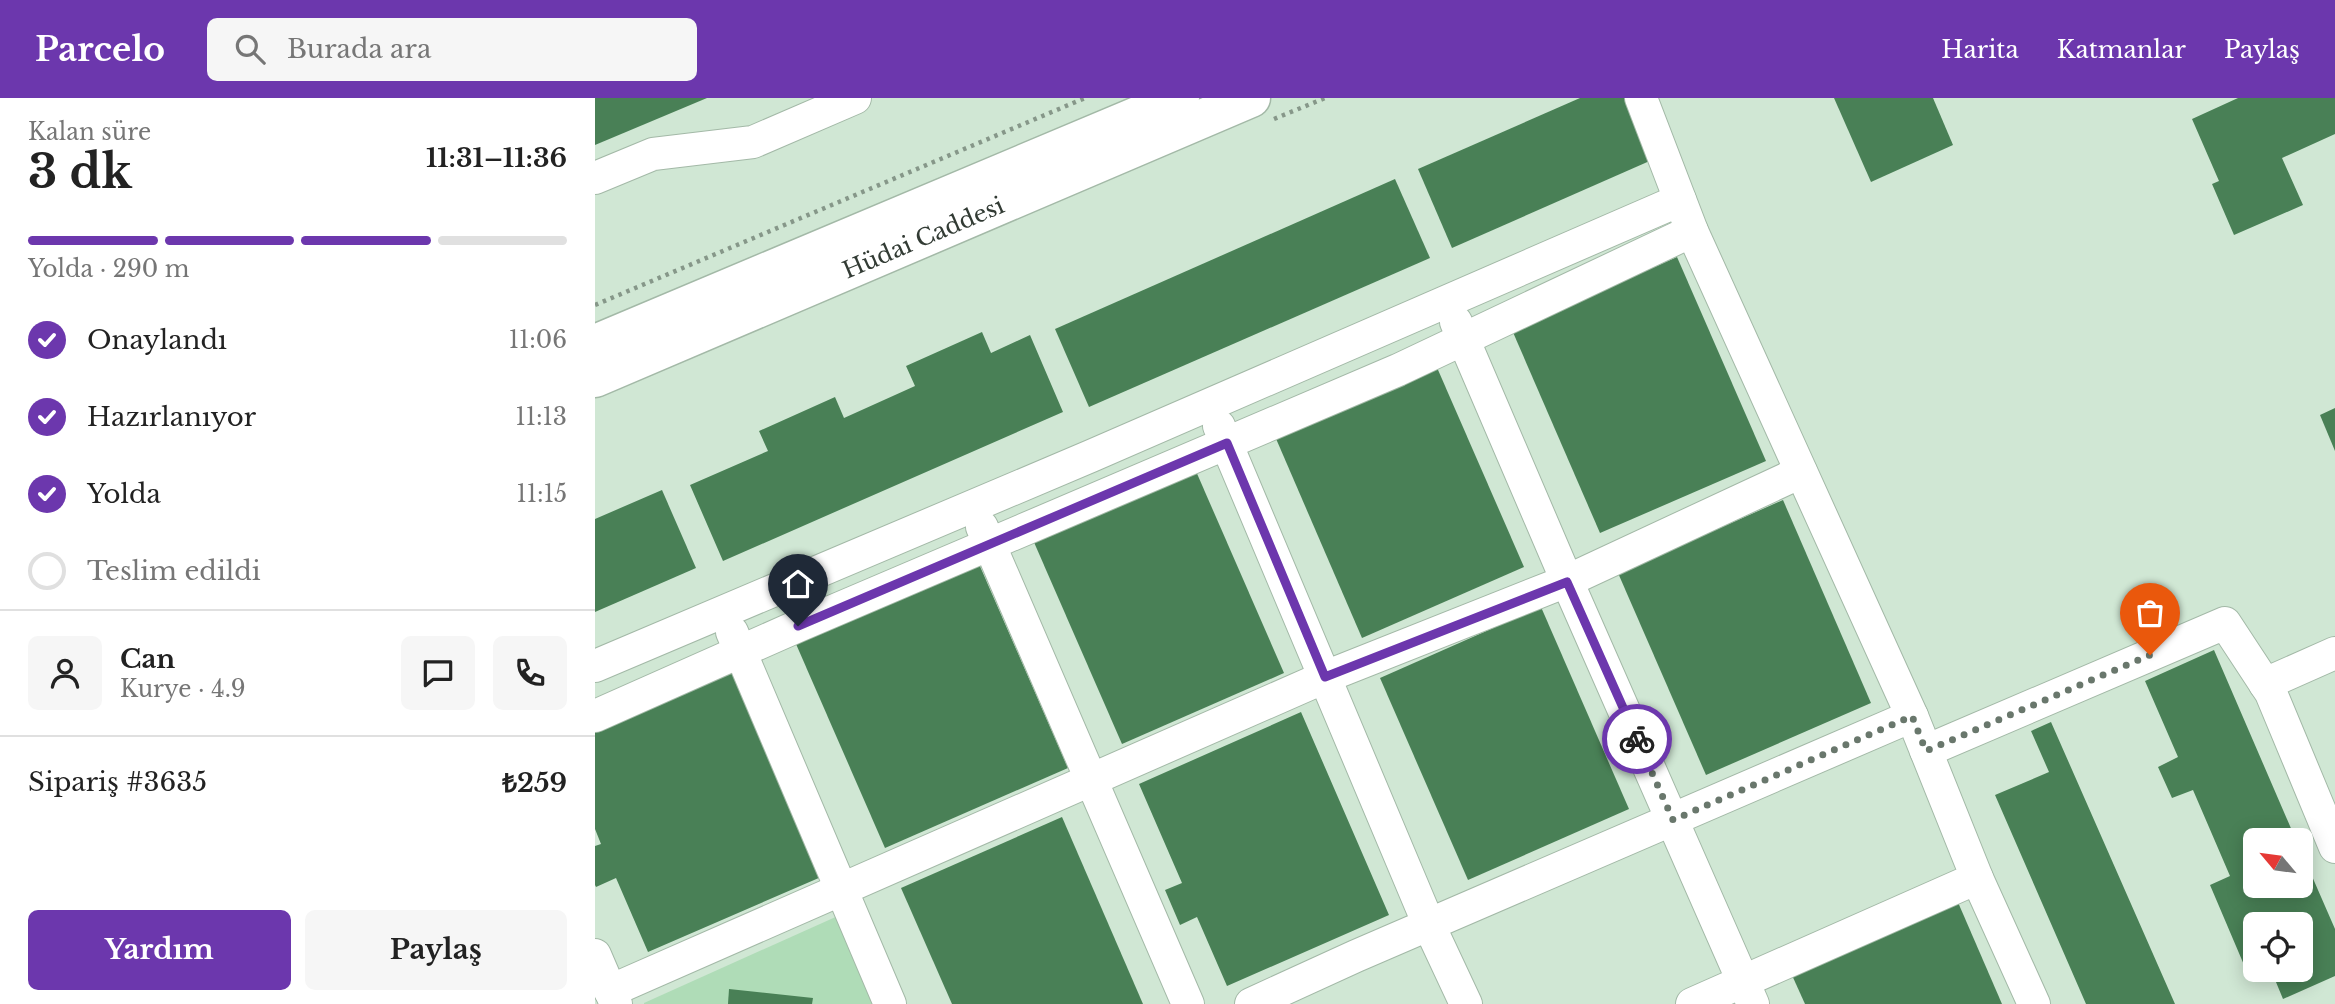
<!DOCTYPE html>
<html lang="tr">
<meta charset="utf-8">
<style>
:root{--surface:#fff;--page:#f6f6f6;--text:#222;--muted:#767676;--line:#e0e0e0;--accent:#6c37ad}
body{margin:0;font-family:"Libre Baskerville",serif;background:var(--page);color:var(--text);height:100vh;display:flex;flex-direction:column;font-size:26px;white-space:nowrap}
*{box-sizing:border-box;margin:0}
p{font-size:23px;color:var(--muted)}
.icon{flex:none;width:38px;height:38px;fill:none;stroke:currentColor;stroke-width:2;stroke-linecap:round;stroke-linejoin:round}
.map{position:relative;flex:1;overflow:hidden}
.side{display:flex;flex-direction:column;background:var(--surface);width:595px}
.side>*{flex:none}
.needle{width:46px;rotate:299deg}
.buttons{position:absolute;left:1648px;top:730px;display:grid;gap:14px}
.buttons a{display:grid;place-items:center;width:70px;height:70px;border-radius:10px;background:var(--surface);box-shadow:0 4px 18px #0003;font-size:35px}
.pin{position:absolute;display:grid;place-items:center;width:60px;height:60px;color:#fff;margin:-72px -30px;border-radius:50% 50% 50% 0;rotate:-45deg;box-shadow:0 0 7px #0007}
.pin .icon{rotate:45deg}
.courier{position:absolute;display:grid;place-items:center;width:70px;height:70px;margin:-35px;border:5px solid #6c37ad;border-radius:50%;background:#fff;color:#222;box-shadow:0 2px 9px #0007}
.headline em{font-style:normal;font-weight:700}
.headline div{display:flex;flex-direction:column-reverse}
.headline{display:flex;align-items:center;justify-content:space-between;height:119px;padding:0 28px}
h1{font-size:46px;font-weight:700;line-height:52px}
.bar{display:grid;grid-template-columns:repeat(4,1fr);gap:10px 7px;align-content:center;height:84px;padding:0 28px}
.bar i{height:9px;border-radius:5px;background:var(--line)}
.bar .on{background:var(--accent)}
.bar p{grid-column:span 4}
.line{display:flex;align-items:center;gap:18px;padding:0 28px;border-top:2px solid var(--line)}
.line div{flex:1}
.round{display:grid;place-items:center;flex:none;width:74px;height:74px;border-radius:10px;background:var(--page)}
ol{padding:0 28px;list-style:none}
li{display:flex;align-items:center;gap:21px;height:77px}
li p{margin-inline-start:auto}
li .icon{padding:7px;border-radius:50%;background:var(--accent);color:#fff;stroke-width:4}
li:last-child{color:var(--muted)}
li i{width:38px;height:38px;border:4px solid var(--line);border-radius:50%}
.action{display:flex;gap:14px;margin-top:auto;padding:14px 28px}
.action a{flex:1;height:80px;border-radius:10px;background:var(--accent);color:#fff;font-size:28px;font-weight:700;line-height:80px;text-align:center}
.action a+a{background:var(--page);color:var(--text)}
header{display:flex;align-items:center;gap:42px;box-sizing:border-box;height:98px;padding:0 35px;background:var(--accent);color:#fff}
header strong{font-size:33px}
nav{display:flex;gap:38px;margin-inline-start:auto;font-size:24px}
.search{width:490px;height:63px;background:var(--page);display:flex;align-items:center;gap:18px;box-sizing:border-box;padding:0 24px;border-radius:10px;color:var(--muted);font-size:26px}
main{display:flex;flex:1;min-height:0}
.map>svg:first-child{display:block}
</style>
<header>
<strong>Parcelo</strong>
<div class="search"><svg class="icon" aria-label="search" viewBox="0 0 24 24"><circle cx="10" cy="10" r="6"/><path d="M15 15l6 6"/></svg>Burada ara</div>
<nav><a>Harita</a><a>Katmanlar</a><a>Paylaş</a></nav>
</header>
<main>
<section class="side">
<div class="headline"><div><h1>3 dk</h1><p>Kalan süre</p></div><em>11:31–11:36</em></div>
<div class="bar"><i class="on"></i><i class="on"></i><i class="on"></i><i></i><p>Yolda · 290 m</p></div>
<ol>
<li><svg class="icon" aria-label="check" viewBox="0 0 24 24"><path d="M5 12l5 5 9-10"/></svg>Onaylandı<p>11:06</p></li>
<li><svg class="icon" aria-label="check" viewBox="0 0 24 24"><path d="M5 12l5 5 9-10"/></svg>Hazırlanıyor<p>11:13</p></li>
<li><svg class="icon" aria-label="check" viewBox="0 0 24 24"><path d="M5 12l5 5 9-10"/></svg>Yolda<p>11:15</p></li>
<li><i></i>Teslim edildi</li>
</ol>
<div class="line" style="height:126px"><a class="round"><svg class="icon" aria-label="person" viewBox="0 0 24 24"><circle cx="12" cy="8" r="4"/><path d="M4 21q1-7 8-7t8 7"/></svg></a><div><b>Can</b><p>Kurye · 4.9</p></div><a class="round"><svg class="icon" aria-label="chat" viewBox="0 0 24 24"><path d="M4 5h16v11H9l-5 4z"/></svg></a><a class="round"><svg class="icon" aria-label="phone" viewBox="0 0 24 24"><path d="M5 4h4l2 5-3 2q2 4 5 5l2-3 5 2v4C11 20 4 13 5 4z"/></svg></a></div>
<div class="line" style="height:91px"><div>Sipariş #3635</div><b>₺259</b></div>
<div class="action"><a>Yardım</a><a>Paylaş</a></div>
</section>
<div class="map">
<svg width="1740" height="906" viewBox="0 0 1740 906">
<rect width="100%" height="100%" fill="#d0e7d4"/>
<path fill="#afdcb7" d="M245 817 282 906H49V905Z"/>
<g fill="#498056" fill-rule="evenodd">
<path d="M0 0H112L0 47Z"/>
<path d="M985 0H1041L1066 58 857 150 823 71Z"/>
<path d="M1239 0H1338L1358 47 1276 84Z"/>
<path d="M1643 0H1740V36L1687 60 1708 107 1639 137 1617 86 1624 83 1597 21Z"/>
<path d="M800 81 835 160 494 309 460 231Z"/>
<path d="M1082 159 1171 363 1005 435 917 232Z"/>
<path d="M387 234 396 255 435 237 468 314 128 463 95 387 173 353 164 333 240 299 249 320 320 288 311 268Z"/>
<path d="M840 265 929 469 767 540 679 336Z"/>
<path d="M1740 310V353L1725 317Z"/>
<path d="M600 371 689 575 527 646 438 442Z"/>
<path d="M67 392 101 470 0 514V421Z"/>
<path d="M1188 402 1276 605 1111 677 1023 475Z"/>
<path d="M384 466 473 670 290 750 201 546Z"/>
<path d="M946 509 1034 711 873 782 785 580Z"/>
<path d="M1619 552 1701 742H1661V788H1706V753L1740 831V878L1688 901 1676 872 1655 881 1615 787 1635 778 1598 692 1577 700 1563 669 1583 659 1550 583ZM1661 826H1706V872H1661Z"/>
<path d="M144 571 233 776 53 854 21 780 1 789 0 787V748L6 746 0 731V635Z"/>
<path d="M706 614 794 817 632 888 602 819 585 827 570 792 587 785 544 686Z"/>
<path d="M1456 624 1580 906H1491L1400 697 1454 674 1436 633Z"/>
<path d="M467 719 548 906H357L306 790Z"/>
<path d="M1362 802 1407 906H1210L1196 875Z"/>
<path d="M134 891 218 900 217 906H133Z"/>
</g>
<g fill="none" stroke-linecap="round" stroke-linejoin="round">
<defs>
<g id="street">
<path d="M1046 0 1097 133 1317 618 1382 780 1097 906"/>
<path d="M0 80 58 56 158 44 260 0"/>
<path d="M861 224 972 483 1158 906"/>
<path d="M624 328 834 827 871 906"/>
<path d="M387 429 593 906"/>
<path d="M137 534 295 906"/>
<path d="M0 568 496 358 1085 102"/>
<path d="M1670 586 1740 555"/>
<path d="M0 618 203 528 803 272 1097 133"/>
<path d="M1331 653 1630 525 1676 595 1740 749"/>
<path d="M1382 780 1439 906"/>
<path d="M0 857 21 906"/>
<path d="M15 893 730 579 972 483 1206 374"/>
<path d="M656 906 761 858 1317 618"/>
</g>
<g id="secondary">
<path d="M0 246 585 0"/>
<path id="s1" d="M0 280 656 0"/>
</g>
</defs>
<use href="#street" stroke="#a3b9a7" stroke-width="34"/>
<use href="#secondary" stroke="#a3b9a7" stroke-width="41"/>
<g stroke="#869789" stroke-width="4.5" stroke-dasharray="3.5 5" stroke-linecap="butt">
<path d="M679 21 730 0"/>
<path d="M0 207 490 0"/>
</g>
<use href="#street" stroke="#fff" stroke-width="32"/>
<use href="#secondary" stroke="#fff" stroke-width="38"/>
</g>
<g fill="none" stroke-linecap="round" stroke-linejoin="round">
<path stroke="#69776c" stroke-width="7" stroke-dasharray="0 12.6" d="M1042 641 1078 722 1317 618 1331 653 1555 557"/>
<path stroke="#6c37ad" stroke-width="9" d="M203 528 632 345 730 579 972 484 1042 641"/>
</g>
<g text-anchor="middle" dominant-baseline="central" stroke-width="7" stroke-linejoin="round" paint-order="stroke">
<g font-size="23" fill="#323b34" stroke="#d0e7d4">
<text stroke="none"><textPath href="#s1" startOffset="357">Hüdai Caddesi</textPath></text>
</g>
</g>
</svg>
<div class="buttons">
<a><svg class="needle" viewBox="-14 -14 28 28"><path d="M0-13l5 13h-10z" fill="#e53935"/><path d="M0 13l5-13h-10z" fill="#767676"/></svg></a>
<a><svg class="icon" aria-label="locate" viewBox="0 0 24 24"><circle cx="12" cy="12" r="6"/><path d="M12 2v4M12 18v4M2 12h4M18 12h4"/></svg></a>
</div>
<div class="pin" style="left:1555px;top:557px;background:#ea580c"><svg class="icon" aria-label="bag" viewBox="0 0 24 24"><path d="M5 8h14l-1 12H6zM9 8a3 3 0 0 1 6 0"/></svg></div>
<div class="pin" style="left:203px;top:528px;background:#1f2937"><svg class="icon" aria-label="home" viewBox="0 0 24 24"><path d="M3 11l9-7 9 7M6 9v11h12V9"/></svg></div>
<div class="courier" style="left:1042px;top:641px"><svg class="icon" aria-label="bike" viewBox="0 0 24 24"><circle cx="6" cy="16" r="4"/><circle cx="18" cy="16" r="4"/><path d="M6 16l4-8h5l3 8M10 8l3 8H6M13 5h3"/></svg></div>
</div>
</main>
